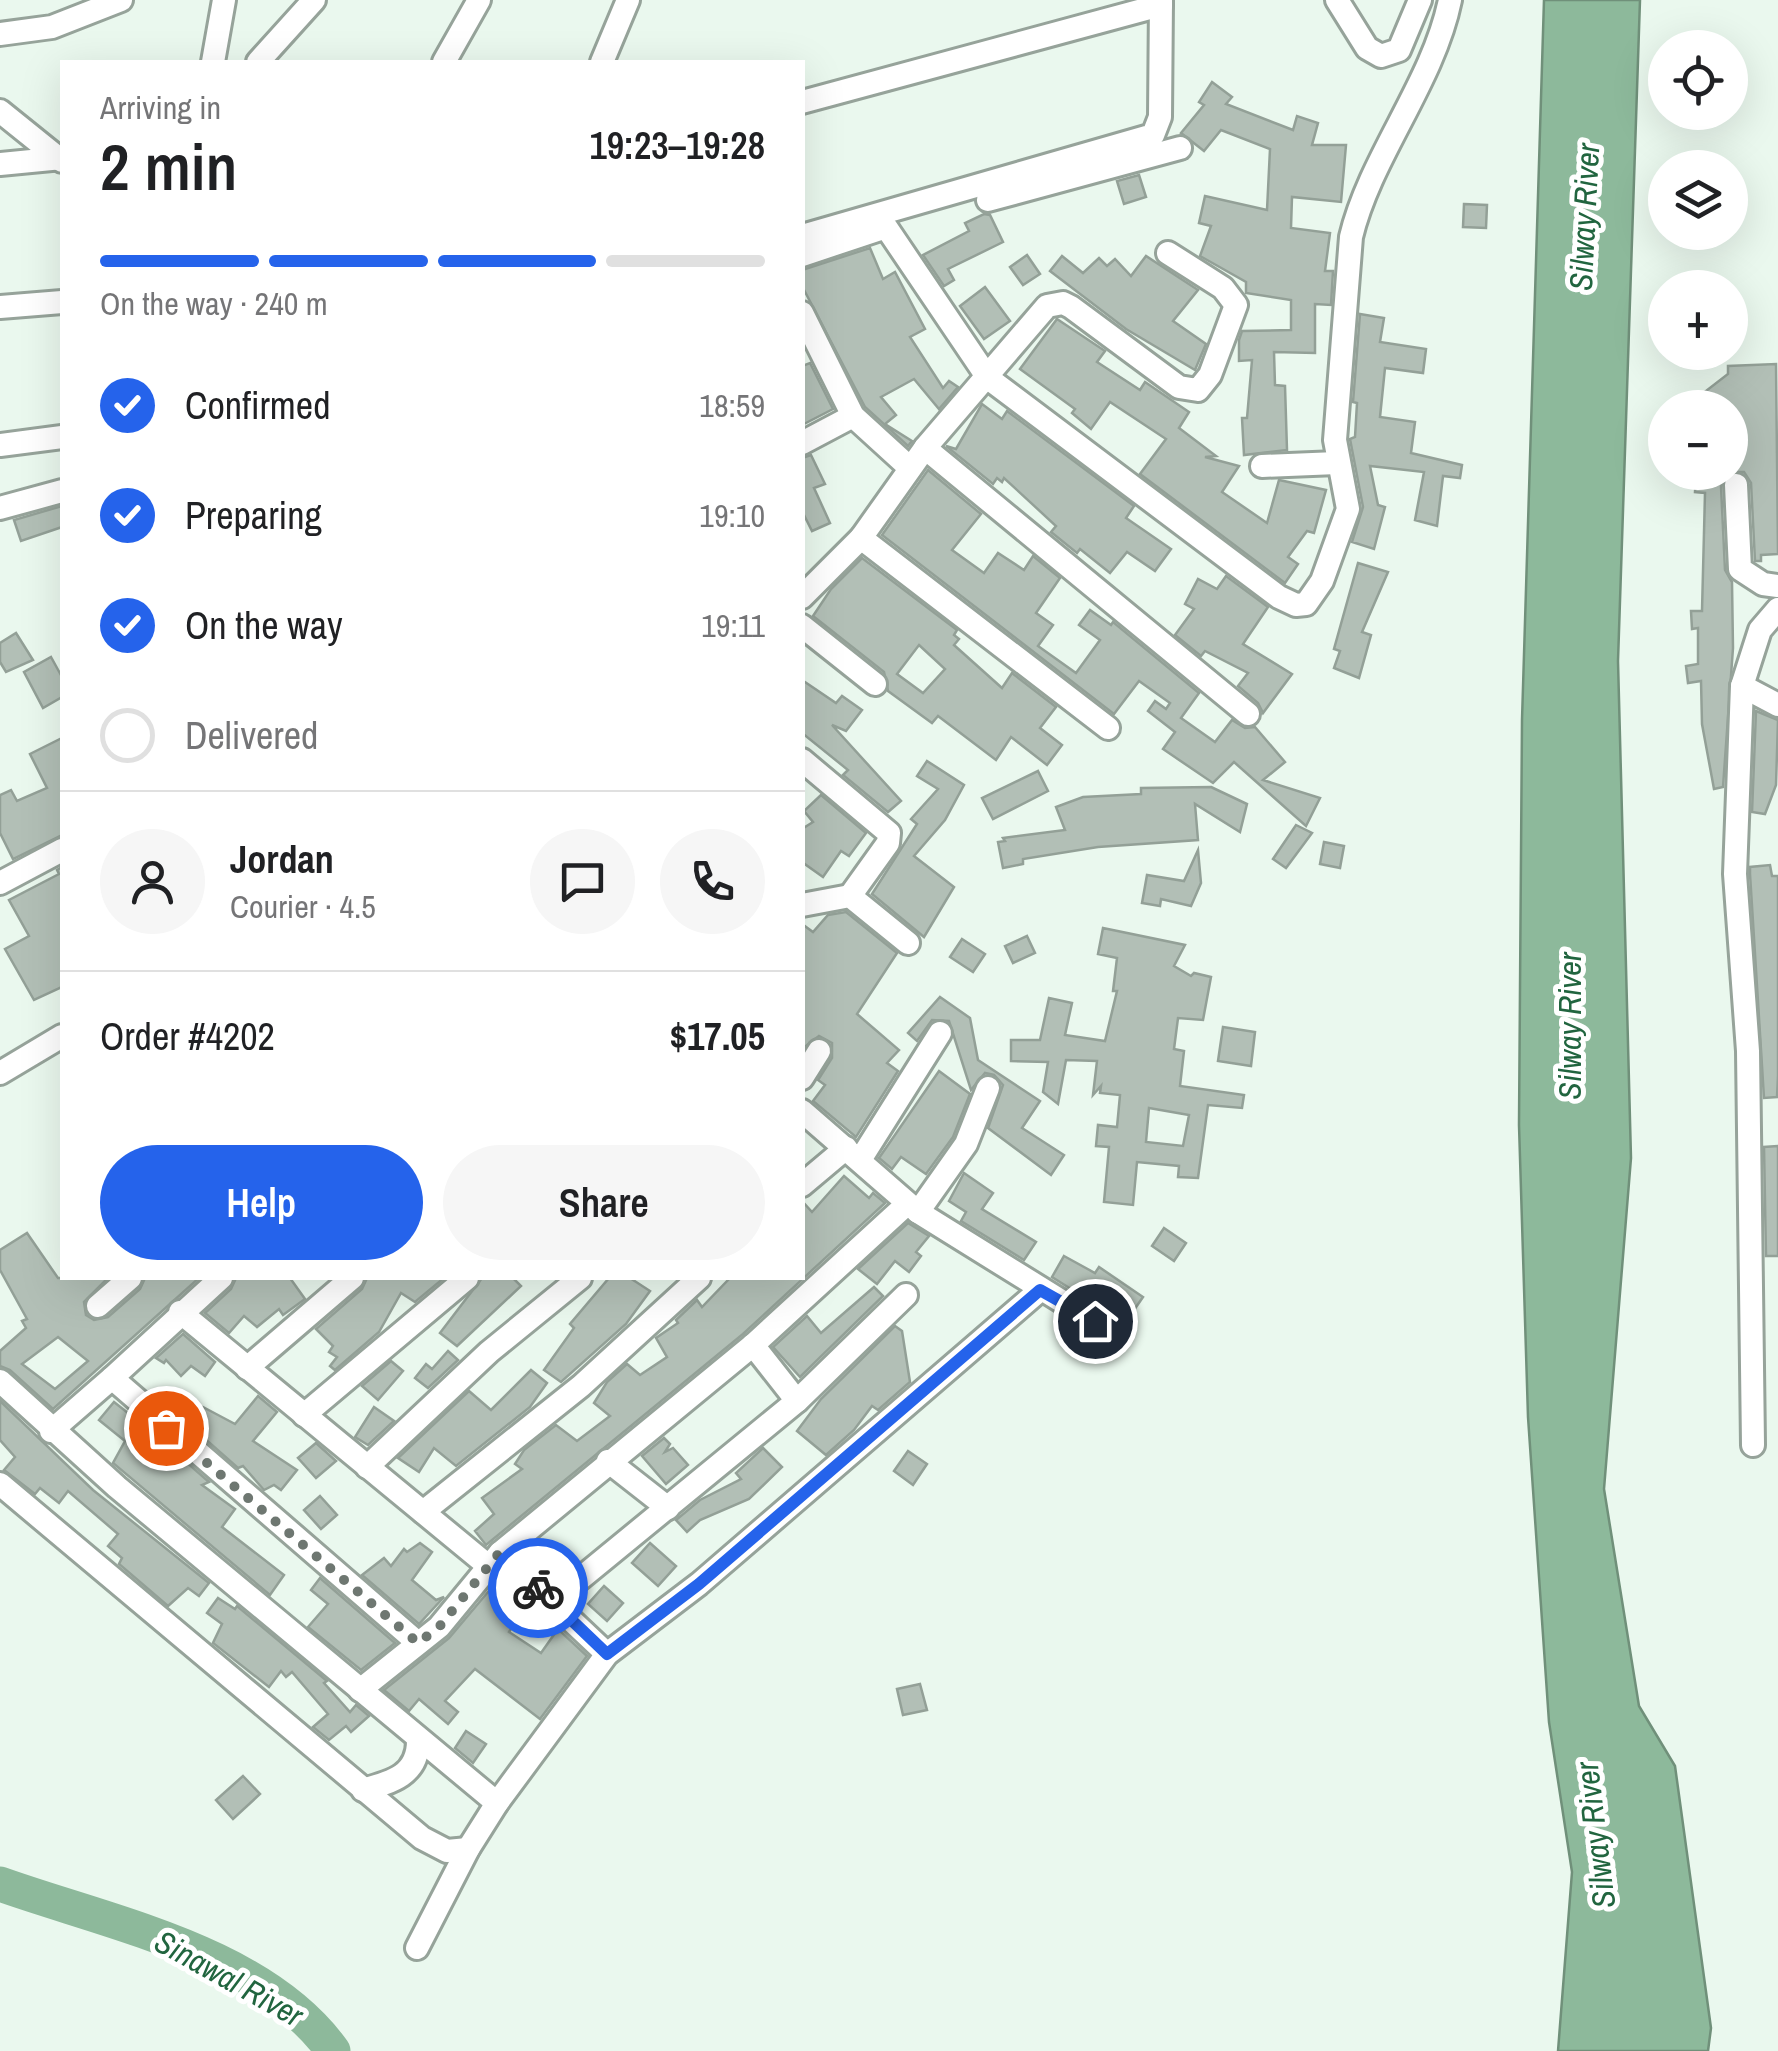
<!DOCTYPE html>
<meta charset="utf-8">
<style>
:root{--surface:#fff;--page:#f6f6f6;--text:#202124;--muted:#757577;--line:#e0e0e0;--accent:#2563eb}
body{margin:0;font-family:"Archivo Narrow",sans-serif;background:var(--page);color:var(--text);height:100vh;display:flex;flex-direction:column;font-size:38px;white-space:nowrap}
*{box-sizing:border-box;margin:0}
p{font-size:32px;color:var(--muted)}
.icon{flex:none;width:55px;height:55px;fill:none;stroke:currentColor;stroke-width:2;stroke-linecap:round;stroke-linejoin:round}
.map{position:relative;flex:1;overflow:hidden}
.drawer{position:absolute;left:60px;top:60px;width:745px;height:1220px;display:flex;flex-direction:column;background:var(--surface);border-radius:0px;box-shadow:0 10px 40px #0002}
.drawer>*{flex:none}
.buttons{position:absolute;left:1648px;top:30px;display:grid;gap:20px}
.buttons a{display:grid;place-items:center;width:100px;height:100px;border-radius:50%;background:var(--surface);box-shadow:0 10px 40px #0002;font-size:50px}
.pin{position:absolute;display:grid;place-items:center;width:85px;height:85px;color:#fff;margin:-42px;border:5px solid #fff;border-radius:50%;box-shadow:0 2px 10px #0007}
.courier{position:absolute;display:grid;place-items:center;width:100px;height:100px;margin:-50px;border:8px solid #2563eb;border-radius:50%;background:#fff;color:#222;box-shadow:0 2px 12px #0007}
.headline em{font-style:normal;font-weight:600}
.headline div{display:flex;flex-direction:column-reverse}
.headline{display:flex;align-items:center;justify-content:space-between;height:170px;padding:0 40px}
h1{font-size:65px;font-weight:600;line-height:75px}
.bar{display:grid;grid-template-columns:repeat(4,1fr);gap:15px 10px;align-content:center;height:120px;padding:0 40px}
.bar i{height:12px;border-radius:8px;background:var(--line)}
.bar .active{background:var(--accent)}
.bar p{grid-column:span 4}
.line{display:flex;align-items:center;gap:25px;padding:0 40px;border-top:2px solid var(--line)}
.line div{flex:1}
.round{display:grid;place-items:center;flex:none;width:105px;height:105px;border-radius:52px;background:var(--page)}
ol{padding:0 40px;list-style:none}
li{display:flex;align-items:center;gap:30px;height:110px}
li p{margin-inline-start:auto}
li .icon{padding:10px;border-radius:50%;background:var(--accent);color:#fff;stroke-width:4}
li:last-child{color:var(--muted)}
li i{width:55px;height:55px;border:5px solid var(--line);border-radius:50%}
.button{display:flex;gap:20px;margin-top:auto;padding:20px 40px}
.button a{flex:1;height:115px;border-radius:60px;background:var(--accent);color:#fff;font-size:40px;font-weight:600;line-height:115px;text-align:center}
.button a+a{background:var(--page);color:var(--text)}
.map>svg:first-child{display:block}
</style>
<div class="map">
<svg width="1778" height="2051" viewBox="0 0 1778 2051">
<rect width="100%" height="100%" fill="#eaf8ee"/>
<path fill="#8db99b" stroke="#70907a" stroke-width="2.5" d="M1544 0H1640L1618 661 1631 1158 1604 1489 1639 1706 1675 1766 1711 2028 1708 2051H1558L1572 1872 1549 1722 1528 1417 1519 1125 1522 720Z"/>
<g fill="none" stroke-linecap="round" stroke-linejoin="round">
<path stroke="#8db99b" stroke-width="35" d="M0 1884C109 1923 262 1952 333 2051"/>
</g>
<g fill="#b2bfb6" stroke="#93a097" stroke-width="2.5" fill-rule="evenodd">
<path d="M1212 82 1232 97 1226 104 1293 130 1297 116 1318 123 1312 145H1346L1341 202 1292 197 1291 228 1330 233 1325 271H1333L1331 305 1315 304V353L1274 352 1275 385 1285 386 1287 450 1244 455 1242 418H1247L1252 360 1239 361V340L1242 331 1291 330V300L1246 293V282L1200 256 1211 226 1199 223 1205 196 1267 210 1270 149 1221 130 1204 151 1181 133 1204 105 1199 102Z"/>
<path d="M1139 175 1146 197 1124 204 1117 181Z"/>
<path d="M1464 204 1487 205 1486 228 1463 227Z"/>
<path d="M984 214 990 215 1003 242 948 269 954 280 944 286 923 255 969 231 965 223Z"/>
<path d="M870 248 883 279 895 272 925 329 910 337 943 388 949 381 958 387 939 409 914 379 881 397 896 415 885 424 912 441 908 446 865 407 802 286V270Z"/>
<path d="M1027 255 1040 274 1023 285 1010 267Z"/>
<path d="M1062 256 1083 273 1099 258 1107 266 1115 259 1131 276 1146 256 1198 290 1173 321 1206 344 1195 370 1126 329 1050 271Z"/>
<path d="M985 287 1010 321 984 339 960 306Z"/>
<path d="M1360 314 1384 318 1380 342 1426 349 1423 373 1385 368 1380 417 1415 422 1411 453 1462 465 1460 478 1443 476 1437 526 1415 520 1424 472 1370 466 1378 505 1385 507 1374 549 1352 542 1363 507 1350 439 1355 437 1357 403 1353 402Z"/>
<path d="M1057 319 1105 351 1097 362 1140 390 1145 382 1189 412 1179 428 1216 456 1205 457 1239 466 1222 492 1267 523 1279 480 1326 490 1314 533 1307 531 1288 557 1298 564 1285 583 1140 474 1166 439 1110 402 1091 429 1072 413 1075 409 1020 369Z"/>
<path d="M810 363 833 409 802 425V366Z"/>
<path d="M1776 364 1778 554 1761 555V561H1755L1751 483 1744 472H1730V408H1684L1728 374V366Z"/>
<path d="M982 404 1002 419 1007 411 1134 506 1126 518 1171 549 1155 571 1127 552 1110 573 1080 549 1077 553 1051 532 1056 526 1004 478 1002 482 997 478 993 484 946 446 956 449Z"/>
<path d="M811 455 825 484 814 488 830 523 812 531 802 511V458Z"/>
<path d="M928 470 981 514 952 550 984 573 998 553 1024 570 1033 556 1060 578 1036 613 1053 625 1038 646 1076 673 1100 640 1079 625 1090 610 1111 625 1113 622 1199 693 1181 718 1215 742 1232 720 1245 728 1255 727 1285 762 1263 780 1320 798 1306 826 1234 762 1213 783 1163 749 1175 732 1148 711 1155 701 1166 709 1170 703 1139 681 1114 714 882 535Z"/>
<path d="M1696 472H1728L1721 486 1725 570 1732 582 1733 648 1723 787 1714 789 1702 724 1701 681 1688 683 1686 666 1698 664V628L1692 629 1691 611H1702L1705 493 1695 492Z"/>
<path d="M62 506V527L21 541 14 520Z"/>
<path d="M862 558 957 630 954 635 959 639 954 645 1002 688 1012 673 1056 707 1040 728 1062 745 1047 765 1011 737 996 760 938 716 932 723 888 691 884 672 813 616 831 589ZM919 645 945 669 923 693 897 674Z"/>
<path d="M1358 563 1388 572 1362 632 1371 635 1359 678 1334 668 1340 651 1334 649Z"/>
<path d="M1226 576 1268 607 1243 644 1292 674 1263 713 1258 703 1238 686 1248 673 1205 651 1201 656 1175 635 1194 609 1185 604 1198 579 1217 589Z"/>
<path d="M16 633 33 660 6 672 0 662V643Z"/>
<path d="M51 657 62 677V697L43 708 24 672Z"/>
<path d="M802 680 836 703 842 696 862 710 846 731 832 725 901 801 888 812 843 775 848 770 802 733Z"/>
<path d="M1756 711 1778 720 1776 785 1765 814 1752 812Z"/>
<path d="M62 738V835L13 859 0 833V795L11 790 17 801 47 788 30 754Z"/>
<path d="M927 761 964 785 945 820 914 856 954 887 924 937 872 894 917 824 911 819 938 789 917 776Z"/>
<path d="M1038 771 1048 791 993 819 982 798Z"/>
<path d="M1211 787 1247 804 1240 832 1195 804 1198 840 1098 847 1023 859V864L1003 868 998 842 1005 841 1003 838 1065 830 1056 807 1083 797 1141 794V788Z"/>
<path d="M821 795 866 833 849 856 841 851 823 877 802 862V829L813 822 804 811Z"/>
<path d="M1296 825 1312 833 1286 868 1273 859Z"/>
<path d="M1324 842 1344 846 1340 868 1320 864Z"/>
<path d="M1198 850 1201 883 1191 906 1161 899 1160 906 1142 903 1147 875 1184 881Z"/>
<path d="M1770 865 1772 876H1778V1076L1777 1097 1764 1098 1750 874V867Z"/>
<path d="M62 867V987L34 1000 5 949 29 936 9 900 59 874 57 870Z"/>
<path d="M846 912 897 953 857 1014 899 1050 887 1063 898 1071 856 1137 813 1101 825 1085 818 1080 832 1058V1043L819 1036 802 1049V924L813 932 828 915Z"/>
<path d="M1103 928 1185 945 1174 966 1191 976 1194 973 1211 977 1203 1020 1178 1018 1174 1049 1184 1051 1180 1086 1244 1095 1242 1108 1208 1105 1198 1178 1178 1177 1179 1166 1137 1162 1133 1205 1104 1202 1109 1147 1096 1146 1098 1125 1117 1127 1120 1095 1100 1093 1101 1086 1093 1095 1097 1061 1066 1060 1058 1104 1043 1092 1048 1062 1011 1061V1040H1040L1049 998 1072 1003 1065 1035 1105 1041 1117 991H1113L1117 958 1098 954ZM1149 1108 1189 1115 1183 1146 1146 1142Z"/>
<path d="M1027 936 1035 953 1013 963 1005 946Z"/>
<path d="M962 939 985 954 973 972 950 957Z"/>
<path d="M940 997 970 1018 978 1060 1040 1101 1022 1128 1064 1155 1051 1175 988 1128 1003 1085 994 1075 985 1073 971 1090 949 1021 932 1020 917 1041 908 1033Z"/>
<path d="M1223 1027 1255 1032 1251 1066 1218 1061Z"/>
<path d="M939 1071 970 1094 953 1137 926 1174 901 1157 892 1169 879 1158Z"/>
<path d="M1778 1146V1256H1766L1764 1147Z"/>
<path d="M964 1173 993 1193 982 1209 1036 1242 1024 1260 961 1221 966 1212 949 1201Z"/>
<path d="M844 1176 869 1198 873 1193 885 1203 743 1334 486 1545 475 1531 494 1514 482 1498 522 1469 515 1464 524 1450 556 1425 577 1441 610 1416 594 1403 607 1382 627 1364 640 1375 667 1357 656 1338 678 1323 676 1320 697 1300 702 1307 730 1278H802V1201L812 1212Z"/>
<path d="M908 1223 929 1236 916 1252 921 1256 909 1272 895 1261 877 1284 858 1269Z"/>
<path d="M1164 1228 1186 1243 1174 1261 1152 1246Z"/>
<path d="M27 1233 58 1278H108L84 1302 86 1315 94 1320 108 1317 140 1289 145 1278H199L53 1409 10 1370 0 1366V1351L26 1328 22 1321 27 1319 0 1270V1250ZM58 1337 88 1361 55 1389 22 1364Z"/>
<path d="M1064 1256 1095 1273 1099 1267 1143 1297 1125 1323 1052 1277Z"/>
<path d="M236 1278H290L305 1299 283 1315 279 1309 257 1327 244 1316 229 1333 205 1313 231 1289Z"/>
<path d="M367 1278H444L415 1302 401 1293 379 1332 335 1370 330 1366 337 1357 329 1352 333 1346 316 1329 362 1289Z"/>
<path d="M482 1278H513L521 1286 457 1346 440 1333Z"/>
<path d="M609 1278H630L650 1291 626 1324 561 1382 544 1370 574 1328 570 1324Z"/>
<path d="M874 1287 883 1296 800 1377 773 1347 807 1316 821 1333Z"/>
<path d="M895 1326 902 1331 910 1382 878 1410 872 1406 854 1430 826 1455 797 1431 821 1399Z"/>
<path d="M183 1334 215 1362 205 1376 191 1366 181 1376 166 1360 164 1363 156 1358Z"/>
<path d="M448 1351 458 1360 428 1388 415 1378 426 1364 432 1369Z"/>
<path d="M391 1361 403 1371 378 1400 362 1386Z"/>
<path d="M531 1370 547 1383 530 1407 456 1466 434 1448 419 1472 398 1458 469 1391 491 1410Z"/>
<path d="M258 1396 277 1412 253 1441 297 1470 281 1490 274 1485 264 1490 243 1466 238 1468 195 1430 193 1421 203 1407 235 1424Z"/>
<path d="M0 1401 93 1490 209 1583 199 1596 188 1588 168 1606 119 1564 122 1558 108 1546 118 1534 68 1491 59 1503 40 1488 35 1494 4 1470 15 1457 0 1440Z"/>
<path d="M114 1402 147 1428 142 1434 184 1460 209 1482 202 1485 235 1509 222 1527 284 1575 270 1595 113 1463 125 1441 99 1420Z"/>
<path d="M374 1407 394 1421 368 1445 355 1437Z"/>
<path d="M664 1438 670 1444 665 1452 673 1448 688 1465 666 1484 642 1456Z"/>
<path d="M316 1443 336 1461 316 1478 298 1458Z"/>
<path d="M763 1448 782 1467 749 1499 700 1520 687 1532 676 1520 700 1500 741 1479 736 1473Z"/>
<path d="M908 1451 927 1464 913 1485 894 1471Z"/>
<path d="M320 1496 337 1515 321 1529 304 1510Z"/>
<path d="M420 1543 432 1552 412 1580 436 1600 444 1597 419 1624 362 1575 384 1558 391 1566 404 1549 407 1552Z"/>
<path d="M650 1543 676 1566 658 1586 632 1563Z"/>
<path d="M320 1578 395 1643 361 1670 308 1627 328 1604 311 1590Z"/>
<path d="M512 1585 529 1601 509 1632 541 1653 558 1629 587 1656 540 1719 475 1669 445 1701 458 1712 448 1724 419 1699 409 1711 384 1690 449 1638 493 1586 502 1594Z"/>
<path d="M604 1586 623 1603 607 1621 588 1604Z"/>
<path d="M218 1598 235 1609 237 1606 327 1681 324 1683 350 1712 356 1705 369 1716 351 1732 346 1726 329 1740 313 1727 328 1714 292 1672 286 1677 281 1671 269 1687 213 1643 222 1624 207 1613Z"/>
<path d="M920 1684 927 1710 903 1715 897 1689Z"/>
<path d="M466 1731 486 1744 473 1763 455 1748Z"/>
<path d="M243 1776 260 1794 233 1819 216 1800Z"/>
</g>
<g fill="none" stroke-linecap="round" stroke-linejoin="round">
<defs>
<g id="minor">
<path d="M1337 0 1367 48 1381 56 1399 50 1420 0"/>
<path d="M0 34 52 27 121 0"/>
<path d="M213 62 224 0"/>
<path d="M258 62 314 0"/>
<path d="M444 62 479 0"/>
<path d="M602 62 628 0"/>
<path d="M802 102 1161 5"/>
<path d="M0 111 62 161"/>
<path d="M0 164 62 158"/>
<path d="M988 200 1180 148"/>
<path d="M886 227 988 378 1279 597 1296 605 1306 604 1322 581 1348 509 1335 440 1351 237C1370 157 1433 83 1450 0"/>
<path d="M802 236 1153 135 1160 117 1161 0"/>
<path d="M802 255 880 229"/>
<path d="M0 307 62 302"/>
<path d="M802 313 853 416 910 468"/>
<path d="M802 443 853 416"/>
<path d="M0 445 62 437"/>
<path d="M925 448 1248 714"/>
<path d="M1262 466 1337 463"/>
<path d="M1736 485 1740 569 1763 584 1778 586"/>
<path d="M0 508 62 491"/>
<path d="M861 538 1108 728"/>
<path d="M802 597 861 538 925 448 1047 306 1063 303 1071 307 1179 387 1198 390 1210 375 1236 305 1223 288 1168 253"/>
<path d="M802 626 875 684"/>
<path d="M1742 686 1778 705"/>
<path d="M802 760 889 833 888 843 850 896"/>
<path d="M0 883 62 850"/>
<path d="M802 905 850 896 908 943"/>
<path d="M0 1073 62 1036"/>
<path d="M802 1078 819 1051"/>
<path d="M802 1111 918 1212 1116 1335"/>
<path d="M860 1160 940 1033"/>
<path d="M802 1185 846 1148"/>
<path d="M918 1212 966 1144 988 1088"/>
<path d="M221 1278 112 1378 418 1643"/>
<path d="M98 1306 130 1278"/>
<path d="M180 1312 486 1564"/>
<path d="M753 1345 797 1401"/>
<path d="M247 1368 352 1278"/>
<path d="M0 1381 117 1487 497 1803"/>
<path d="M304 1415 467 1278"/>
<path d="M51 1431 112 1378"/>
<path d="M1753 1445 1748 1051 1735 874 1742 686 1760 630 1778 609"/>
<path d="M608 1461 668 1508"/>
<path d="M367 1467 489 1352 580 1278"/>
<path d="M0 1484 422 1838 447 1851 468 1849"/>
<path d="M423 1512 581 1386 699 1278"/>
<path d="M500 1553 607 1654"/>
<path d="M553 1601 797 1401 906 1295"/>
<path d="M360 1690 439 1627 500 1553 753 1345 907 1204"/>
<path d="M363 1790C392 1782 418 1775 418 1741"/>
<path d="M417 1948 468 1849 497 1803 607 1654 699 1584 1040 1290"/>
</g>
</defs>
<use href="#minor" stroke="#96a39a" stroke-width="28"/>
<use href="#minor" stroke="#fff" stroke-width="22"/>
</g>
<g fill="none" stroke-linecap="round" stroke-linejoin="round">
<path stroke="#6e7771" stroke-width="10" stroke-dasharray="0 18" d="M166 1428 418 1643 439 1627 500 1552 538 1588"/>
<path stroke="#2563eb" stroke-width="12" d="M538 1588 607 1654 699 1584 1040 1290 1095 1321"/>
</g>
<g text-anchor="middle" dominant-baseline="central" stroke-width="10" stroke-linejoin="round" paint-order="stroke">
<g font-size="32" font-style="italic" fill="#21653f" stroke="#fff">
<text transform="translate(1584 217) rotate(-87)">Silway River</text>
<text transform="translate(1569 1026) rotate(-90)">Silway River</text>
<text transform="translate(1595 1835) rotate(-97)">Silway River</text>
<text transform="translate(229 1978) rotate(29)">Sinawal River</text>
</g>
</g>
</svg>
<div class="buttons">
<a><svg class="icon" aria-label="locate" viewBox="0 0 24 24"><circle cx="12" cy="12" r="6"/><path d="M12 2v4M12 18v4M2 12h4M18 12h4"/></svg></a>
<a><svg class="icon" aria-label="layers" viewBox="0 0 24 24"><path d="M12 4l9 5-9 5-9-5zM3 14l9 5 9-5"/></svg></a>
<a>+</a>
<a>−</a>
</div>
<div class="pin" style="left:166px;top:1428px;background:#ea580c"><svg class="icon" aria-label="bag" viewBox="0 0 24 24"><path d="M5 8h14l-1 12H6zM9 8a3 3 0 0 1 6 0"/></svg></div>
<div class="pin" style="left:1095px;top:1321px;background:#1f2937"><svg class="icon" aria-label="home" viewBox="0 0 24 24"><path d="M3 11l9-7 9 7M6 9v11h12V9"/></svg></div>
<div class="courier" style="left:538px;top:1588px"><svg class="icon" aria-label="bike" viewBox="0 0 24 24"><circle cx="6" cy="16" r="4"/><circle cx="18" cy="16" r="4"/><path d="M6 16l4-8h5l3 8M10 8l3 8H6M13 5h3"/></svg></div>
<section class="drawer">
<div class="headline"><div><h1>2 min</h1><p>Arriving in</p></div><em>19:23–19:28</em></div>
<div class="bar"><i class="active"></i><i class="active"></i><i class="active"></i><i></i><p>On the way · 240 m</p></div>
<ol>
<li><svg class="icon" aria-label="check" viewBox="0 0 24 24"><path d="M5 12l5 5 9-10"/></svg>Confirmed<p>18:59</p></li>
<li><svg class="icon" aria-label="check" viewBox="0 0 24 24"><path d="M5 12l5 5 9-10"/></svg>Preparing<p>19:10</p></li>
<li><svg class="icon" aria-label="check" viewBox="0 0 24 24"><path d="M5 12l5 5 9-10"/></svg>On the way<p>19:11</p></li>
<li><i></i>Delivered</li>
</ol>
<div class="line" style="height:180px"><a class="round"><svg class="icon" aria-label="person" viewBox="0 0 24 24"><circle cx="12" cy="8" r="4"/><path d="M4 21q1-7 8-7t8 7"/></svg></a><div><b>Jordan</b><p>Courier · 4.5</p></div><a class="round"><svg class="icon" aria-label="chat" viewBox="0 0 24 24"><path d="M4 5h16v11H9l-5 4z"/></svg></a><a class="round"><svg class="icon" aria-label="phone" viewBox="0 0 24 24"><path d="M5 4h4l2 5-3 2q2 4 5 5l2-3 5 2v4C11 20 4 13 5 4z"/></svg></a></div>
<div class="line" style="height:130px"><div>Order #4202</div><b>$17.05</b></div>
<div class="button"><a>Help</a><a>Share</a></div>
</section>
</div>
